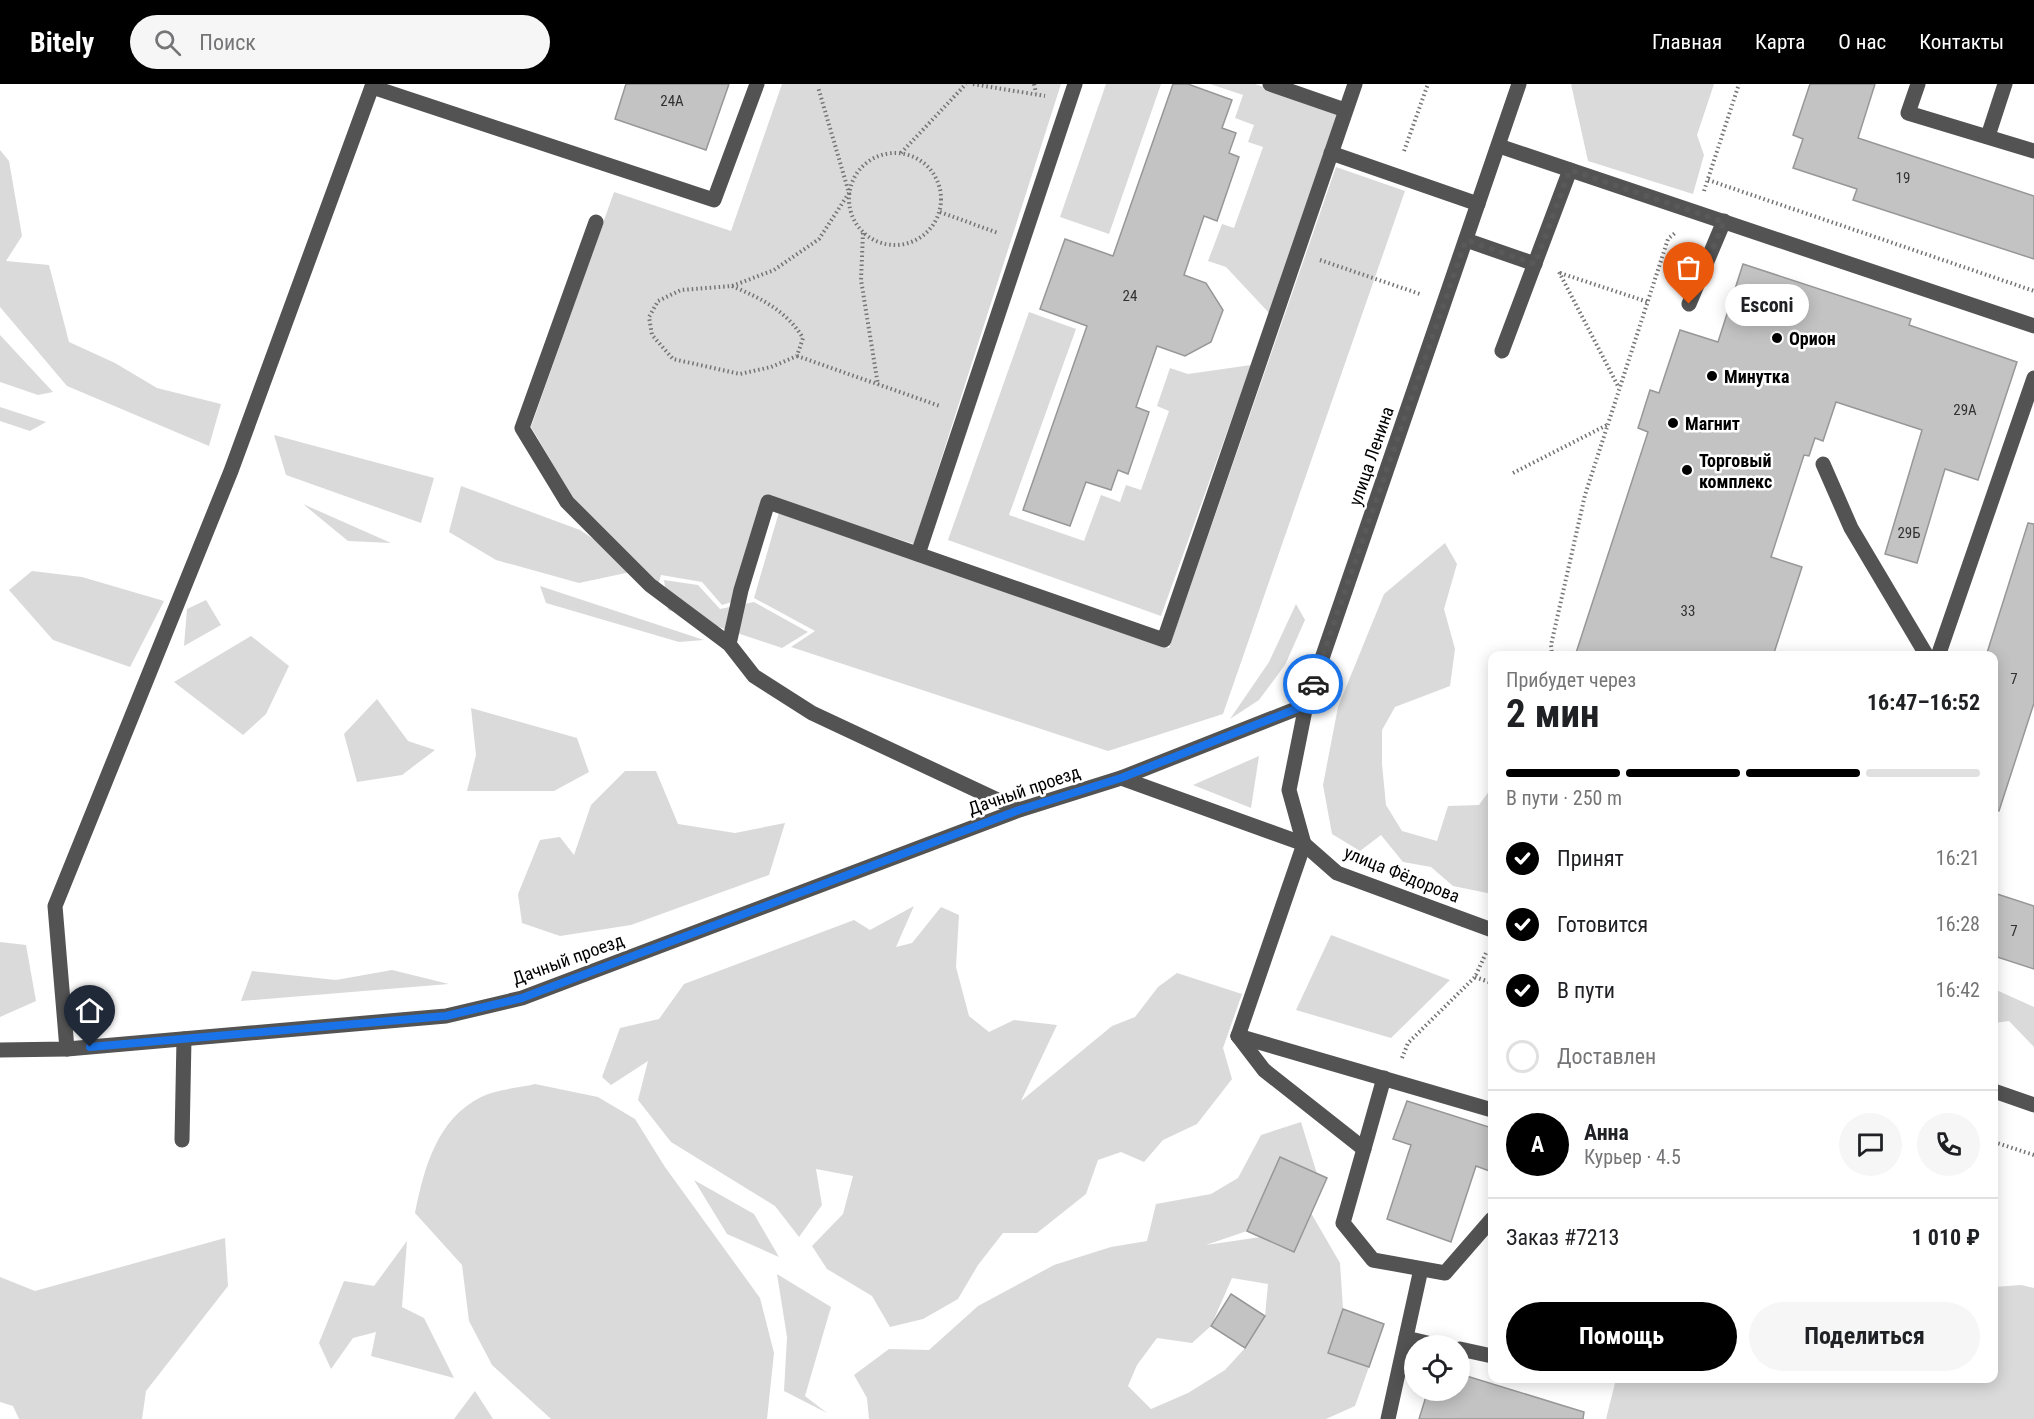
<!DOCTYPE html>
<html lang="ru">
<meta charset="utf-8">
<style>
:root{--surface:#fff;--page:#f6f6f6;--text:#202124;--muted:#757577;--line:#e0e0e0;--accent:#000}
body{margin:0;font-family:"Roboto Condensed",sans-serif;background:var(--page);color:var(--text);height:100vh;display:flex;flex-direction:column;font-size:22px;white-space:nowrap}
*{box-sizing:border-box;margin:0}
p{font-size:20px;color:var(--muted)}
.icon{flex:none;width:33px;height:33px;fill:none;stroke:currentColor;stroke-width:2;stroke-linecap:round;stroke-linejoin:round}
.map{position:relative;flex:1;overflow:hidden}
.details{position:absolute;left:1488px;top:567px;width:510px;height:732px;display:flex;flex-direction:column;background:var(--surface);border-radius:12px;box-shadow:0 3px 15px #0003}
.details>*{flex:none}
.tools{position:absolute;left:1404px;top:1251px;display:grid;gap:12px}
.tools a{display:grid;place-items:center;width:66px;height:66px;border-radius:50%;background:var(--surface);box-shadow:0 3px 15px #0003;font-size:30px}
.pin{position:absolute;display:grid;place-items:center;width:51px;height:51px;color:#fff;margin:-62px -26px;border-radius:50% 50% 50% 0;rotate:-45deg;box-shadow:0 0 6px #0007}
.pin .icon{rotate:45deg}
.courier{position:absolute;display:grid;place-items:center;width:60px;height:60px;margin:-30px;border:4px solid #1a73e8;border-radius:50%;background:#fff;color:#222;box-shadow:0 2px 8px #0007}
.bubble{position:absolute;height:42px;border-radius:21px;background:var(--surface);box-shadow:0 3px 15px #0003;font-size:20px;font-weight:700;line-height:42px;text-align:center}
.headline em{font-style:normal;font-weight:700}
.headline div{display:flex;flex-direction:column-reverse}
.headline{display:flex;align-items:center;justify-content:space-between;height:102px;padding:0 18px}
h1{font-size:39px;font-weight:700;line-height:45px}
.bar{display:grid;grid-template-columns:repeat(4,1fr);gap:9px 6px;align-content:center;height:72px;padding:0 18px}
.bar i{height:8px;border-radius:4px;background:var(--line)}
.bar .active{background:var(--accent)}
.bar p{grid-column:span 4}
.line{display:flex;align-items:center;gap:15px;padding:0 18px;border-top:2px solid var(--line)}
.line div{flex:1}
.round{display:grid;place-items:center;flex:none;width:63px;height:63px;border-radius:32px;background:var(--page)}
ol{padding:0 18px;list-style:none}
li{display:flex;align-items:center;gap:18px;height:66px}
li p{margin-inline-start:auto}
li .icon{padding:6px;border-radius:50%;background:var(--accent);color:#fff;stroke-width:4}
li:last-child{color:var(--muted)}
li i{width:33px;height:33px;border:3px solid var(--line);border-radius:50%}
.cta{display:flex;gap:12px;margin-top:auto;padding:12px 18px}
.cta a{flex:1;height:69px;border-radius:36px;background:var(--accent);color:#fff;font-size:24px;font-weight:700;line-height:69px;text-align:center}
.cta a+a{background:var(--page);color:var(--text)}
header{display:flex;align-items:center;gap:36px;box-sizing:border-box;height:84px;padding:0 30px;background:var(--accent);color:#fff}
header strong{font-size:28px}
nav{display:flex;gap:33px;margin-inline-start:auto;font-size:21px}
.search{width:420px;height:54px;background:var(--page);display:flex;align-items:center;gap:15px;box-sizing:border-box;padding:0 21px;border-radius:33px;color:var(--muted);font-size:22px}
.map>svg:first-child{display:block}
</style>
<header>
<strong>Bitely</strong>
<div class="search"><svg class="icon" aria-label="search" viewBox="0 0 24 24"><circle cx="10" cy="10" r="6"/><path d="M15 15l6 6"/></svg>Поиск</div>
<nav><a>Главная</a><a>Карта</a><a>О нас</a><a>Контакты</a></nav>
</header>
<div class="map">
<svg width="2034" height="1335" viewBox="0 0 2034 1335">
<rect width="100%" height="100%" fill="#fff"/>
<g fill="#dadada" fill-rule="evenodd">
<path d="M782 0H1061L914 460 767 413 735 517 722 521 702 498 661 491 658 502 573 414 531 343 614 108 731 147Z"/>
<path d="M1106 0H1161L1109 150 1060 133Z"/>
<path d="M1210 0H1255L1339 30 1270 230 1226 183 1208 177 1222 140 1234 144 1263 63 1248 58 1254 41 1235 34 1243 11Z"/>
<path d="M1571 0H1714L1697 51 1704 71 1693 110 1588 77Z"/>
<path d="M0 66 9 77 22 152 6 177 49 181 69 258 115 279 157 304 221 320 209 362 67 302 0 223Z"/>
<path d="M1336 83 1405 107 1223 630 1108 667 791 563 815 547 754 514 779 428 1169 564Z"/>
<path d="M1029 228 1076 245 1009 431 1084 457 1101 411 1120 418 1126 401 1141 406 1169 327 1157 322 1170 284 1188 290 1251 281 1161 532 948 456Z"/>
<path d="M0 251 53 308 38 311 0 298Z"/>
<path d="M0 323 46 338 30 347 0 337Z"/>
<path d="M274 351 434 394 421 439 286 391Z"/>
<path d="M461 402 580 446 640 486 579 499 496 476 449 448Z"/>
<path d="M303 420 391 459 348 457Z"/>
<path d="M1445 459 1457 480 1444 525 1455 565 1450 602 1395 623 1382 646V680L1386 721 1402 747 1437 757 1448 722 1479 721 1492 703V810L1453 802 1431 783 1403 778 1381 751 1360 767 1332 750 1323 701 1338 623 1384 510Z"/>
<path d="M32 487 82 493 164 517 130 583 53 556 9 506Z"/>
<path d="M664 496 698 501 720 525 754 518 808 548 782 564 668 526Z"/>
<path d="M540 502 704 556 679 558 546 519Z"/>
<path d="M206 516 221 541 184 562 187 525Z"/>
<path d="M1296 520 1305 536 1285 581 1259 616 1230 635 1269 578Z"/>
<path d="M251 552 289 582 266 630 243 651 174 598Z"/>
<path d="M377 615 408 657 435 666 402 691 357 698 344 650Z"/>
<path d="M471 624 577 654 589 688 554 707H467L476 671Z"/>
<path d="M1259 672 1251 724 1193 701Z"/>
<path d="M625 687H656L678 740 735 749 785 739 769 791 631 841 560 852 522 839 518 810 540 756 560 753 574 771 591 721Z"/>
<path d="M914 822 896 863 912 859 941 823 959 831 956 883 969 932 989 948 1014 936 1057 941 1021 1017 1112 942 1135 933 1158 903 1177 889 1242 910 1223 964 1232 995 1197 1040 1163 1056 1144 1078 1121 1068 1098 1076 1086 1110 1037 1149H1003L978 1181 958 1215 923 1235 890 1243 872 1212 827 1185 812 1162 843 1130 853 1092 816 1085 822 1121 799 1153 775 1122 671 1058 638 1016 648 977 611 1001 602 993 620 944 659 935 684 900 854 836 870 846Z"/>
<path d="M1331 851 1450 896 1391 954 1296 926Z"/>
<path d="M0 858 26 861 36 917 0 933Z"/>
<path d="M392 886 449 900 241 917 252 887 336 896Z"/>
<path d="M1994 905 2034 923V963L2009 937 1994 939Z"/>
<path d="M535 1000 598 1013 635 1035 665 1083 760 1214 774 1269 767 1335H551L492 1281 469 1237 462 1181 415 1129C424 1084 437 1035 481 1013 497 1005 519 1004 535 1000Z"/>
<path d="M1301 1038 1317 1090 1280 1073 1247 1147 1206 1161 1261 1153 1311 1129 1340 1179 1343 1225 1328 1268 1369 1283 1355 1322 1326 1335H869L867 1314 854 1291 889 1265 929 1266 978 1222 1054 1181 1111 1163 1147 1157 1156 1120 1211 1110 1238 1094 1261 1051ZM1232 1194 1268 1200 1265 1232 1245 1264 1225 1286 1188 1309 1151 1325 1128 1302 1137 1281 1157 1254 1192 1259 1211 1242Z"/>
<path d="M694 1096 754 1130 779 1173 727 1150Z"/>
<path d="M225 1154 228 1202 146 1307 142 1335H19L13 1322 0 1318V1193L35 1207Z"/>
<path d="M407 1157 402 1223 424 1234 454 1294 371 1272 376 1248 353 1254 331 1285 319 1259 344 1197 374 1202Z"/>
<path d="M777 1190 831 1223 805 1312 827 1329 784 1307 787 1253Z"/>
<path d="M2021 1201 2034 1204V1335H1606L1616 1295 1994 1294V1203Z"/>
<path d="M475 1307 493 1335H454Z"/>
</g>
<g fill="#c3c3c3" stroke="#979797" stroke-width="1.5">
<path d="M626 0H729L706 66 615 35Z"/>
<path d="M1173 0H1188L1232 16 1222 44 1236 49 1229 69 1239 73 1217 137 1204 132 1184 191 1206 199 1223 226 1211 258 1185 272 1157 262 1136 323 1149 328 1128 390 1118 386 1111 406 1086 398 1070 442 1023 426 1087 242 1040 225 1065 155 1113 172Z"/>
<path d="M1810 0H1875L1858 54 2034 112V175L1853 116 1857 105 1793 84 1803 55 1793 51Z"/>
<path d="M1743 180 1911 235 1909 241 2017 278 1978 396 1945 385 1917 479 1885 470 1922 346 1836 318 1823 357 1815 354 1809 372 1804 371 1771 473 1802 483 1773 572H1575L1648 348 1638 344 1650 306 1659 309 1680 246 1718 258Z"/>
<path d="M2028 439 2034 440V619L1999 727 1994 726V572H1986Z"/>
<path d="M1994 809 2034 822V885L1994 872Z"/>
<path d="M1407 1017 1492 1044V1088L1476 1082 1451 1158 1387 1135 1411 1061 1393 1055Z"/>
<path d="M1280 1073 1327 1094 1294 1168 1247 1147Z"/>
<path d="M1231 1210 1265 1232 1245 1264 1211 1242Z"/>
<path d="M1343 1225 1384 1240 1369 1283 1328 1269Z"/>
<path d="M1460 1290 1584 1328 1583 1335H1419L1428 1306H1460Z"/>
</g>
<g fill="none" stroke-linecap="round" stroke-linejoin="round">
<g stroke="#757575" stroke-width="4" stroke-dasharray="1.5 3" stroke-linecap="butt">
<path d="M973 0 1045 12"/>
<path d="M1034 0 1036 9"/>
<path d="M1404 67 1428 0"/>
<circle cx="895" cy="115" r="46"/>
<path d="M901 69 966 0"/>
<path d="M1708 96 2034 207"/>
<path d="M1704 107 1739 0"/>
<path d="M940 128 998 149"/>
<path d="M863 149 861 196 878 301"/>
<path d="M1320 176 1420 210"/>
<path d="M1559 188 1619 304"/>
<path d="M1560 189 1648 218"/>
<path d="M732 202C760 214 786 226 803 254L797 272 771 283 740 290 673 275 652 251 649 233 658 217 681 206 732 202 774 186 819 155 849 109 818 3"/>
<path d="M797 272 940 322"/>
<path d="M1513 389 1607 341"/>
<path d="M1552 572 1551 561 1585 411 1668 155 1675 149"/>
<path d="M1475 893 1492 899"/>
<path d="M1402 974 1408 959 1475 893 1486 869"/>
<path d="M1994 1058 2034 1071"/>
</g>
<g stroke="#535353" stroke-width="15">
<path d="M1270 0 1345 26"/>
<path d="M1918 0 1908 29 2034 67"/>
<path d="M372 3 714 116 757 0"/>
<path d="M1988 52 2005 0"/>
<path d="M1499 62 2034 242"/>
<path d="M1331 69 1478 120"/>
<path d="M596 138 522 344 567 418 650 501 729 560 754 592 812 629 1019 726"/>
<path d="M1466 156 1535 180"/>
<path d="M1689 220 1724 137"/>
<path d="M1502 267 1570 86"/>
<path d="M1823 380 1851 444 1927 572"/>
<path d="M918 470 1075 0"/>
<path d="M729 560 741 506 768 418 1164 556 1355 0"/>
<path d="M1938 572 2034 294"/>
<path d="M1121 694 1304 760 1337 789 1492 846"/>
<path d="M1304 760 1289 706 1306 621 1519 0"/>
<path d="M1238 952 1492 1026"/>
<path d="M1238 952 1304 760"/>
<path d="M1238 952 1264 986 1364 1065"/>
<path d="M67 965 55 822 231 387 373 0"/>
<path d="M0 966 67 965 446 932 522 914 1019 726 1121 694 1306 621"/>
<path d="M1384 994 1343 1139 1373 1176 1445 1189 1492 1135"/>
<path d="M1994 1007 2034 1021"/>
<path d="M182 1056 184 955"/>
<path d="M1406 1254 1440 1262"/>
<path d="M1460 1265 1492 1272"/>
<path d="M1388 1335 1421 1185"/>
</g>
</g>
<g fill="none" stroke-linecap="round" stroke-linejoin="round">
<path stroke="#595959" stroke-width="6" stroke-dasharray="0 10.8" d="M1313 600 1466 156 1535 180 1570 86 1724 138 1689 220"/>
<path stroke="#1a73e8" stroke-width="8" d="M90 963 446 932 522 914 1019 726 1121 694 1306 621 1313 600"/>
</g>
<g fill="#000" stroke="#fff" stroke-width="2">
<circle cx="1777" cy="254" r="6"/>
<circle cx="1712" cy="292" r="6"/>
<circle cx="1673" cy="339" r="6"/>
<circle cx="1687" cy="386" r="6"/>
</g>
<g text-anchor="middle" dominant-baseline="central" stroke-width="5" stroke-linejoin="round" paint-order="stroke">
<g font-size="15" fill="#313131">
<text x="672" y="17">24А</text>
<text x="1903" y="94">19</text>
<text x="1130" y="212">24</text>
<text x="1965" y="326">29А</text>
<text x="1909" y="449">29Б</text>
<text x="1688" y="527">33</text>
<text x="2014" y="595">7</text>
<text x="2014" y="847">7</text>
</g>
<g font-size="18" font-weight="bold" fill="#000" stroke="#fff" text-anchor="start">
<text x="1789" y="254">Орион</text>
<text x="1724" y="292">Минутка</text>
<text x="1685" y="339">Магнит</text>
<text x="1699" y="376">Торговый<tspan x="1699" dy="21">комплекс</tspan></text>
</g>
<g font-size="18" fill="#000" stroke="#fff">
<text transform="translate(1371 372) rotate(-71)">улица Ленина</text>
<text transform="translate(1024 706) rotate(-19)">Дачный проезд</text>
<text transform="translate(1402 790) rotate(22)">улица Фёдорова</text>
<text transform="translate(568 875) rotate(-20)">Дачный проезд</text>
</g>
</g>
</svg>
<div class="tools">
<a><svg class="icon" aria-label="locate" viewBox="0 0 24 24"><circle cx="12" cy="12" r="6"/><path d="M12 2v4M12 18v4M2 12h4M18 12h4"/></svg></a>
</div>
<div class="pin" style="left:1689px;top:220px;background:#ea580c"><svg class="icon" aria-label="bag" viewBox="0 0 24 24"><path d="M5 8h14l-1 12H6zM9 8a3 3 0 0 1 6 0"/></svg></div>
<div class="pin" style="left:90px;top:963px;background:#1f2937"><svg class="icon" aria-label="home" viewBox="0 0 24 24"><path d="M3 11l9-7 9 7M6 9v11h12V9"/></svg></div>
<div class="courier" style="left:1313px;top:600px"><svg class="icon" aria-label="car" viewBox="0 0 24 24"><path d="M5 17H2v-5l4-1 3-4h7l3 4 3 1v5h-3M9 17h6M6 11h13"/><circle cx="7" cy="17" r="2"/><circle cx="17" cy="17" r="2"/></svg></div>
<div class="bubble" style="left:1725px;top:200px;width:84px">Esconi</div>
<section class="details">
<div class="headline"><div><h1>2 мин</h1><p>Прибудет через</p></div><em>16:47–16:52</em></div>
<div class="bar"><i class="active"></i><i class="active"></i><i class="active"></i><i></i><p>В пути · 250 m</p></div>
<ol>
<li><svg class="icon" aria-label="check" viewBox="0 0 24 24"><path d="M5 12l5 5 9-10"/></svg>Принят<p>16:21</p></li>
<li><svg class="icon" aria-label="check" viewBox="0 0 24 24"><path d="M5 12l5 5 9-10"/></svg>Готовится<p>16:28</p></li>
<li><svg class="icon" aria-label="check" viewBox="0 0 24 24"><path d="M5 12l5 5 9-10"/></svg>В пути<p>16:42</p></li>
<li><i></i>Доставлен</li>
</ol>
<div class="line" style="height:108px"><b class="round" style="background:var(--accent);color:#fff">А</b><div><b>Анна</b><p>Курьер · 4.5</p></div><a class="round"><svg class="icon" aria-label="chat" viewBox="0 0 24 24"><path d="M4 5h16v11H9l-5 4z"/></svg></a><a class="round"><svg class="icon" aria-label="phone" viewBox="0 0 24 24"><path d="M5 4h4l2 5-3 2q2 4 5 5l2-3 5 2v4C11 20 4 13 5 4z"/></svg></a></div>
<div class="line" style="height:78px"><div>Заказ #7213</div><b>1 010 ₽</b></div>
<div class="cta"><a>Помощь</a><a>Поделиться</a></div>
</section>
</div>
